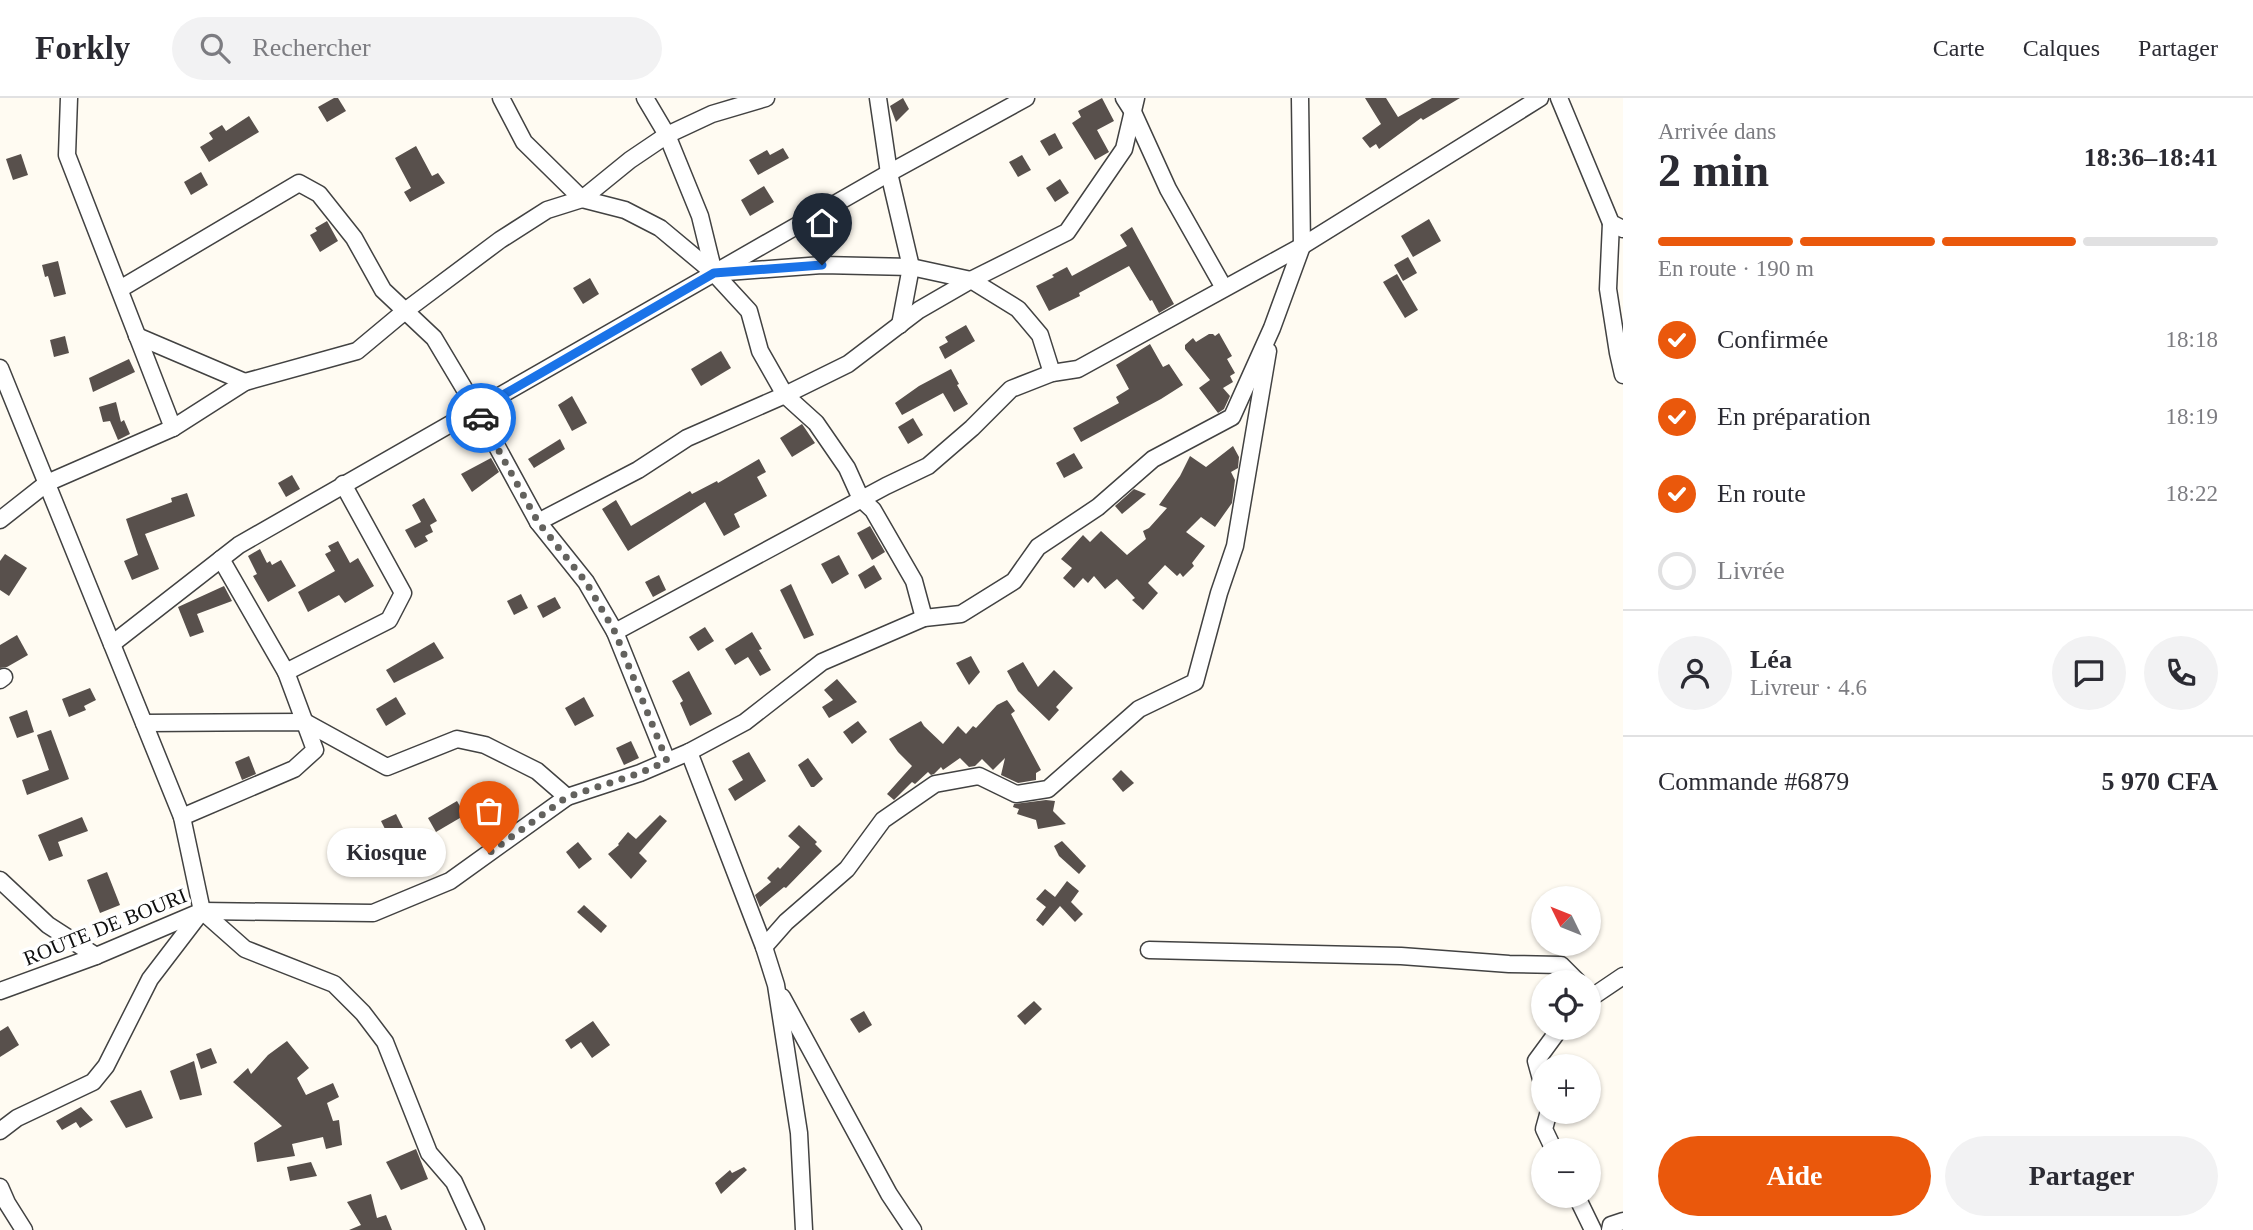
<!DOCTYPE html>
<html lang="fr">
<meta charset="utf-8">
<style>
:root{--surface:#fff;--page:#f2f2f3;--text:#2b2b33;--muted:#7c7c81;--line:#e1e1e2;--accent:#ea580c}
body{margin:0;font-family:Georgia,serif;background:var(--page);color:var(--text);height:100vh;display:flex;flex-direction:column;font-size:26px;white-space:nowrap}
*{box-sizing:border-box;margin:0}
p{font-size:23px;color:var(--muted)}
.icon{flex:none;width:38px;height:38px;fill:none;stroke:currentColor;stroke-width:2;stroke-linecap:round;stroke-linejoin:round}
.map{position:relative;flex:1;overflow:hidden}
.details{display:flex;flex-direction:column;background:var(--surface);width:630px}
.details>*{flex:none}
.needle{width:46px;rotate:313deg}
.controls{position:absolute;left:1531px;top:788px;display:grid;gap:14px}
.controls a{display:grid;place-items:center;width:70px;height:70px;border-radius:50%;background:var(--surface);box-shadow:0 2px 5px #0004;font-size:35px}
.pin{position:absolute;display:grid;place-items:center;width:60px;height:60px;color:#fff;margin:-72px -30px;border-radius:50% 50% 50% 0;rotate:-45deg;box-shadow:0 0 7px #0007}
.pin .icon{rotate:45deg}
.courier{position:absolute;display:grid;place-items:center;width:70px;height:70px;margin:-35px;border:5px solid #1a73e8;border-radius:50%;background:#fff;color:#222;box-shadow:0 2px 9px #0007}
.bubble{position:absolute;height:49px;border-radius:24px;background:var(--surface);box-shadow:0 2px 5px #0004;font-size:23px;font-weight:700;line-height:49px;text-align:center}
.head em{font-style:normal;font-weight:700}
.head div{display:flex;flex-direction:column-reverse}
.head{display:flex;align-items:center;justify-content:space-between;height:119px;padding:0 35px}
h1{font-size:46px;font-weight:700;line-height:52px}
.bar{display:grid;grid-template-columns:repeat(4,1fr);gap:10px 7px;align-content:center;height:84px;padding:0 35px}
.bar i{height:9px;border-radius:5px;background:var(--line)}
.bar .current{background:var(--accent)}
.bar p{grid-column:span 4}
.line{display:flex;align-items:center;gap:18px;padding:0 35px;border-top:2px solid var(--line)}
.line div{flex:1}
.round{display:grid;place-items:center;flex:none;width:74px;height:74px;border-radius:37px;background:var(--page)}
ol{padding:0 35px;list-style:none}
li{display:flex;align-items:center;gap:21px;height:77px}
li p{margin-inline-start:auto}
li .icon{padding:7px;border-radius:50%;background:var(--accent);color:#fff;stroke-width:4}
li:last-child{color:var(--muted)}
li i{width:38px;height:38px;border:4px solid var(--line);border-radius:50%}
.action{display:flex;gap:14px;margin-top:auto;padding:14px 35px}
.action a{flex:1;height:80px;border-radius:42px;background:var(--accent);color:#fff;font-size:28px;font-weight:700;line-height:80px;text-align:center}
.action a+a{background:var(--page);color:var(--text)}
header{display:flex;align-items:center;gap:42px;box-sizing:border-box;height:98px;padding:0 35px;background:var(--surface);border-bottom:2px solid var(--line)}
header strong{font-size:33px}
nav{display:flex;gap:38px;margin-inline-start:auto;font-size:24px}
.search{width:490px;height:63px;background:var(--page);display:flex;align-items:center;gap:18px;box-sizing:border-box;padding:0 24px;border-radius:38px;color:var(--muted);font-size:26px}
main{display:flex;flex:1;min-height:0}
.map>svg:first-child{display:block}
</style>
<header>
<strong>Forkly</strong>
<div class="search"><svg class="icon" aria-label="search" viewBox="0 0 24 24"><circle cx="10" cy="10" r="6"/><path d="M15 15l6 6"/></svg>Rechercher</div>
<nav><a>Carte</a><a>Calques</a><a>Partager</a></nav>
</header>
<main>
<div class="map">
<svg width="1623" height="1132" viewBox="0 0 1623 1132">
<rect width="100%" height="100%" fill="#fffbf2"/>
<g fill="#58504c">
<path d="M334 0H338L346 13 327 24 318 9Z"/>
<path d="M903 0 909 11 896 24 890 8Z"/>
<path d="M1102 0 1114 23 1097 32 1109 54 1095 62 1072 25 1081 19 1078 13Z"/>
<path d="M1365 0H1386L1398 19 1432 0H1460L1423 22 1421 20 1379 51 1376 46 1370 50 1362 40 1381 26Z"/>
<path d="M249 18 259 34 209 64 200 49 213 41 209 35 222 27 226 33Z"/>
<path d="M1055 35 1063 50 1049 58 1040 43Z"/>
<path d="M416 48 432 78 438 75 445 85 410 104 404 94 411 90 395 60Z"/>
<path d="M783 50 789 60 758 77 749 62 767 52 770 57Z"/>
<path d="M21 56 28 77 13 82 6 61Z"/>
<path d="M1022 57 1031 72 1018 79 1009 64Z"/>
<path d="M201 74 208 87 191 97 184 84Z"/>
<path d="M1060 81 1069 95 1055 104 1046 90Z"/>
<path d="M764 88 774 104 750 118 741 102Z"/>
<path d="M1429 121 1441 143 1413 159 1401 138Z"/>
<path d="M327 123 338 143 320 154 310 137 317 133 315 130Z"/>
<path d="M1132 129 1174 206 1159 215 1152 202 1150 203 1129 168 1079 195 1080 198 1049 213 1036 188 1054 179 1052 177 1067 169 1072 178 1127 148 1120 137Z"/>
<path d="M1408 159 1417 175 1403 183 1394 167Z"/>
<path d="M58 163 66 196 54 199 48 178 45 179 42 167Z"/>
<path d="M1397 176 1418 212 1405 220 1383 184Z"/>
<path d="M590 180 599 196 583 206 573 190Z"/>
<path d="M966 227 975 243 945 261 939 249 948 244 945 239Z"/>
<path d="M1219 235 1232 258 1227 261 1235 275 1230 278 1233 284 1223 290 1230 298 1224 311 1218 315 1199 290 1210 282 1185 251V247L1193 240 1196 244 1209 236H1213L1215 238Z"/>
<path d="M65 238 69 255 54 259 50 242Z"/>
<path d="M1150 246 1163 269 1169 266 1183 287 1161 301 1081 344 1073 330 1119 305 1116 299 1129 291 1116 267Z"/>
<path d="M721 253 731 270 701 288 691 271Z"/>
<path d="M129 261 135 274 93 294 89 280Z"/>
<path d="M951 271 959 286 957 287 968 306 954 314 943 295 902 317 895 305 919 288Z"/>
<path d="M572 298 587 325 572 333 558 307Z"/>
<path d="M116 304 121 324 124 322 130 336 118 342 110 323 103 324 99 309Z"/>
<path d="M913 320 923 337 908 346 898 329Z"/>
<path d="M802 326 815 345 792 359 780 340Z"/>
<path d="M560 341 565 351 534 370 528 361Z"/>
<path d="M1233 348 1239 359 1238 370 1231 374 1235 382 1232 405 1215 429 1201 419 1186 434 1205 448 1192 465 1194 468 1183 479 1180 475 1177 478 1165 467 1148 485 1158 495 1143 512 1132 502 1135 500 1117 481 1105 491 1094 478 1088 485 1083 480 1074 490 1063 480 1072 470 1061 461 1083 437 1090 444 1101 433 1127 457 1146 441 1143 433 1149 430 1167 410 1159 407 1180 378 1190 358 1206 369Z"/>
<path d="M1074 355 1083 370 1064 380 1056 365Z"/>
<path d="M491 360 499 374 472 394 461 376Z"/>
<path d="M759 361 766 374 757 379 767 398 734 416 740 429 724 438 705 404 628 453 602 411 616 402 631 428 690 393 692 396 717 383 718 385Z"/>
<path d="M292 377 300 391 286 399 278 385Z"/>
<path d="M1134 391 1146 396 1122 416 1115 408Z"/>
<path d="M187 395 195 418 145 436 159 471 132 482 124 463 138 457 126 421 172 404 171 400Z"/>
<path d="M424 400 437 423 430 427 433 434 425 438 428 443 415 450 405 432 421 424 412 407Z"/>
<path d="M870 428 885 454 872 462 857 435Z"/>
<path d="M338 443 350 465 358 460 374 488 345 505 339 497 308 514 298 494 335 473 325 456 331 453 328 448Z"/>
<path d="M260 451 267 465 270 463 272 467 281 462 296 488 268 504 253 478 257 476 248 458Z"/>
<path d="M5 456 27 470 9 498 0 492V463Z"/>
<path d="M839 457 849 476 832 486 821 466Z"/>
<path d="M874 467 882 481 865 491 858 477Z"/>
<path d="M659 477 666 492 653 499 645 484Z"/>
<path d="M791 486 814 537 804 541 780 492Z"/>
<path d="M224 488 232 503 197 516 204 534 190 539 178 509Z"/>
<path d="M521 496 528 510 514 517 507 503Z"/>
<path d="M555 499 561 510 543 520 537 508Z"/>
<path d="M705 529 714 543 698 553 689 539Z"/>
<path d="M752 534 762 551 759 552 771 572 760 578 748 559 735 567 725 551Z"/>
<path d="M17 537 28 557 7 569 0 570V547Z"/>
<path d="M434 544 444 560 394 585 386 572Z"/>
<path d="M971 558 980 574 969 587 956 565Z"/>
<path d="M1023 564 1038 589 1054 572 1073 590 1056 609 1059 612 1049 623 1018 593 1007 573Z"/>
<path d="M689 573 712 616 690 628 680 605 683 603 672 583Z"/>
<path d="M837 581 857 604 829 620 822 609 833 602 824 592Z"/>
<path d="M90 590 96 602 84 608 86 612 69 619 62 601Z"/>
<path d="M396 599 406 616 386 628 376 611Z"/>
<path d="M584 599 594 618 575 628 565 610Z"/>
<path d="M1007 602 1015 613 1011 616 1041 672 1036 675V682L1018 685 1001 677 1005 660 993 672 982 661 975 668 969 669 960 660 943 672 941 669 934 676 931 677 928 674 915 686 912 684 894 702 887 696 912 668 898 654 889 641 921 623 924 628 943 646 958 628 966 636 973 628 976 630 997 607Z"/>
<path d="M27 612 34 634 17 640 9 619Z"/>
<path d="M858 623 867 634 852 646 843 634Z"/>
<path d="M51 632 69 681 27 697 22 682 49 672 37 637Z"/>
<path d="M631 643 639 660 624 667 616 650Z"/>
<path d="M749 654 766 683 735 703 728 691 743 682 732 663Z"/>
<path d="M249 658 256 676 242 682 235 664Z"/>
<path d="M808 660 823 681 814 689H811L798 667Z"/>
<path d="M1121 672 1134 685 1123 694 1112 681Z"/>
<path d="M1046 702 1055 703 1053 713 1066 726 1038 731 1036 722 1017 716 1019 711 1013 709 1014 706Z"/>
<path d="M457 703 465 717 436 734 428 720Z"/>
<path d="M396 716 404 732 389 739 381 723Z"/>
<path d="M660 717 667 723 639 755 647 763 631 781 608 756 619 747 618 746 628 734 636 741Z"/>
<path d="M82 719 88 733 58 744 63 758 49 763 38 737Z"/>
<path d="M799 727 817 744 815 746 822 753 786 790 784 789 760 809 755 797 771 784 767 780 778 769 780 771 800 749 788 738Z"/>
<path d="M1062 743 1086 768 1079 776 1059 758 1054 748Z"/>
<path d="M578 744 592 761 579 771 566 754Z"/>
<path d="M107 774 120 807 100 815 87 782Z"/>
<path d="M1067 783 1079 793 1071 804 1083 816 1075 824 1060 808 1043 828 1036 822 1046 809 1036 801 1045 791 1055 799Z"/>
<path d="M584 807 607 828 601 835 577 814Z"/>
<path d="M1034 903 1042 911 1025 927 1017 918Z"/>
<path d="M864 913 872 927 859 935 850 921Z"/>
<path d="M593 923 610 947 592 960 581 944 571 951 565 942Z"/>
<path d="M8 928 19 947 0 959V933Z"/>
<path d="M287 943 309 970 297 980 306 997 333 985 339 999 327 1005 333 1023 339 1022 342 1047 326 1051 323 1039 292 1046 295 1058 257 1064 254 1045 282 1028 233 984 248 970 251 976 268 957Z"/>
<path d="M211 950 217 965 201 971 196 956Z"/>
<path d="M194 963 202 997 180 1002 170 973Z"/>
<path d="M141 992 153 1020 126 1030 110 1003Z"/>
<path d="M81 1009 93 1022 80 1030 76 1024 62 1032 56 1023Z"/>
<path d="M416 1051 428 1081 401 1092 386 1064Z"/>
<path d="M311 1064 317 1078 290 1083 287 1069Z"/>
<path d="M744 1069 747 1072 721 1096 715 1085 730 1072 732 1075Z"/>
<path d="M371 1096 377 1120 386 1117 392 1132H349L361 1127 347 1104Z"/>
</g>
<g fill="none" stroke-linecap="round" stroke-linejoin="round">
<defs>
<g id="street">
<path d="M69 0 67 57 173 330"/>
<path d="M501 0 524 44 582 101 625 112 660 130 714 175 749 213 760 253 785 297 816 325 847 370 861 401 873 412 914 483 924 520"/>
<path d="M645 0 667 37 700 118 714 175 822 167 911 169 971 182 1018 211 1040 237 1052 275"/>
<path d="M878 0 889 75 911 169 900 227"/>
<path d="M1124 0 1133 14 1168 91 1224 190"/>
<path d="M1559 0 1611 125 1623 131"/>
<path d="M1611 125 1608 191 1618 255 1623 277"/>
<path d="M120 191 299 85 319 96 354 140 383 192 434 240 477 312 538 424 586 484 615 534 667 663"/>
<path d="M137 238 245 284"/>
<path d="M0 270 182 719 202 813 245 851 334 886 363 915 385 944 429 1055 454 1084 476 1132"/>
<path d="M0 422 47 385 173 330 245 284 357 253 405 213 500 142 547 112 582 101 630 62 667 37 712 16 766 0"/>
<path d="M538 424 638 372 687 340 785 297 848 266 919 212 971 182 1067 134 1124 51 1136 0"/>
<path d="M221 461 286 574"/>
<path d="M615 534 886 388 928 368 972 330 1011 291 1052 275 1078 271 1302 148 1540 0"/>
<path d="M112 546 239 447 889 75 1026 0"/>
<path d="M0 582 4 579"/>
<path d="M144 625 305 624 387 669 457 641 485 647 537 673 567 699"/>
<path d="M689 654 764 849 776 887 799 1035 804 1132"/>
<path d="M182 719 294 671 315 652 286 574 389 522 403 495 343 386"/>
<path d="M0 782 48 827 96 858"/>
<path d="M764 849 786 824 847 771 883 722 935 686 979 678 1016 696 1048 691 1139 611 1195 584 1219 495 1235 448 1268 253"/>
<path d="M1149 852 1401 858 1509 866 1561 867 1578 884"/>
<path d="M0 893 96 858 202 813 373 815 450 783 567 699 640 675 689 654 745 624 822 564 924 520 961 516 1014 483 1038 449 1098 409 1153 361 1232 319 1272 230 1302 148 1300 0"/>
<path d="M782 899 889 1096 913 1132"/>
<path d="M1589 901 1623 878"/>
<path d="M1544 992 1536 963 1561 929"/>
<path d="M1549 1013 1544 1031 1554 1052"/>
<path d="M0 1033 17 1020 93 984 106 968 150 881 202 813"/>
<path d="M0 1089 7 1105 24 1132"/>
<path d="M1576 1097 1593 1132"/>
<path d="M1610 1132 1611 1127 1623 1123"/>
</g>
</defs>
<use href="#street" stroke="#424242" stroke-width="19"/>
<use href="#street" stroke="#fff" stroke-width="16"/>
</g>
<g fill="none" stroke-linecap="round" stroke-linejoin="round">
<path stroke="#63625e" stroke-width="7" stroke-dasharray="0 12.6" d="M481 320 538 424 586 484 615 534 667 663 640 675 567 699 489 755"/>
<path stroke="#1a73e8" stroke-width="9" d="M481 320 477 312 714 175 822 167"/>
</g>
<g text-anchor="middle" dominant-baseline="central" stroke-width="7" stroke-linejoin="round" paint-order="stroke">
<g font-size="21" fill="#0f0f0f" stroke="#fff">
<text transform="translate(105 829) rotate(-22)">ROUTE DE BOURI</text>
</g>
</g>
</svg>
<div class="controls">
<a><svg class="needle" viewBox="-14 -14 28 28"><path d="M0-13l5 13h-10z" fill="#e53935"/><path d="M0 13l5-13h-10z" fill="#7c7c81"/></svg></a>
<a><svg class="icon" aria-label="locate" viewBox="0 0 24 24"><circle cx="12" cy="12" r="6"/><path d="M12 2v4M12 18v4M2 12h4M18 12h4"/></svg></a>
<a>+</a>
<a>−</a>
</div>
<div class="pin" style="left:489px;top:755px;background:#ea580c"><svg class="icon" aria-label="bag" viewBox="0 0 24 24"><path d="M5 8h14l-1 12H6zM9 8a3 3 0 0 1 6 0"/></svg></div>
<div class="pin" style="left:822px;top:167px;background:#1f2937"><svg class="icon" aria-label="home" viewBox="0 0 24 24"><path d="M3 11l9-7 9 7M6 9v11h12V9"/></svg></div>
<div class="courier" style="left:481px;top:320px"><svg class="icon" aria-label="car" viewBox="0 0 24 24"><path d="M5 17H2v-5l4-1 3-4h7l3 4 3 1v5h-3M9 17h6M6 11h13"/><circle cx="7" cy="17" r="2"/><circle cx="17" cy="17" r="2"/></svg></div>
<div class="bubble" style="left:327px;top:730px;width:119px">Kiosque</div>
</div>
<section class="details">
<div class="head"><div><h1>2 min</h1><p>Arrivée dans</p></div><em>18:36–18:41</em></div>
<div class="bar"><i class="current"></i><i class="current"></i><i class="current"></i><i></i><p>En route · 190 m</p></div>
<ol>
<li><svg class="icon" aria-label="check" viewBox="0 0 24 24"><path d="M5 12l5 5 9-10"/></svg>Confirmée<p>18:18</p></li>
<li><svg class="icon" aria-label="check" viewBox="0 0 24 24"><path d="M5 12l5 5 9-10"/></svg>En préparation<p>18:19</p></li>
<li><svg class="icon" aria-label="check" viewBox="0 0 24 24"><path d="M5 12l5 5 9-10"/></svg>En route<p>18:22</p></li>
<li><i></i>Livrée</li>
</ol>
<div class="line" style="height:126px"><a class="round"><svg class="icon" aria-label="person" viewBox="0 0 24 24"><circle cx="12" cy="8" r="4"/><path d="M4 21q1-7 8-7t8 7"/></svg></a><div><b>Léa</b><p>Livreur · 4.6</p></div><a class="round"><svg class="icon" aria-label="chat" viewBox="0 0 24 24"><path d="M4 5h16v11H9l-5 4z"/></svg></a><a class="round"><svg class="icon" aria-label="phone" viewBox="0 0 24 24"><path d="M5 4h4l2 5-3 2q2 4 5 5l2-3 5 2v4C11 20 4 13 5 4z"/></svg></a></div>
<div class="line" style="height:91px"><div>Commande #6879</div><b>5 970 CFA</b></div>
<div class="action"><a>Aide</a><a>Partager</a></div>
</section>
</main>
